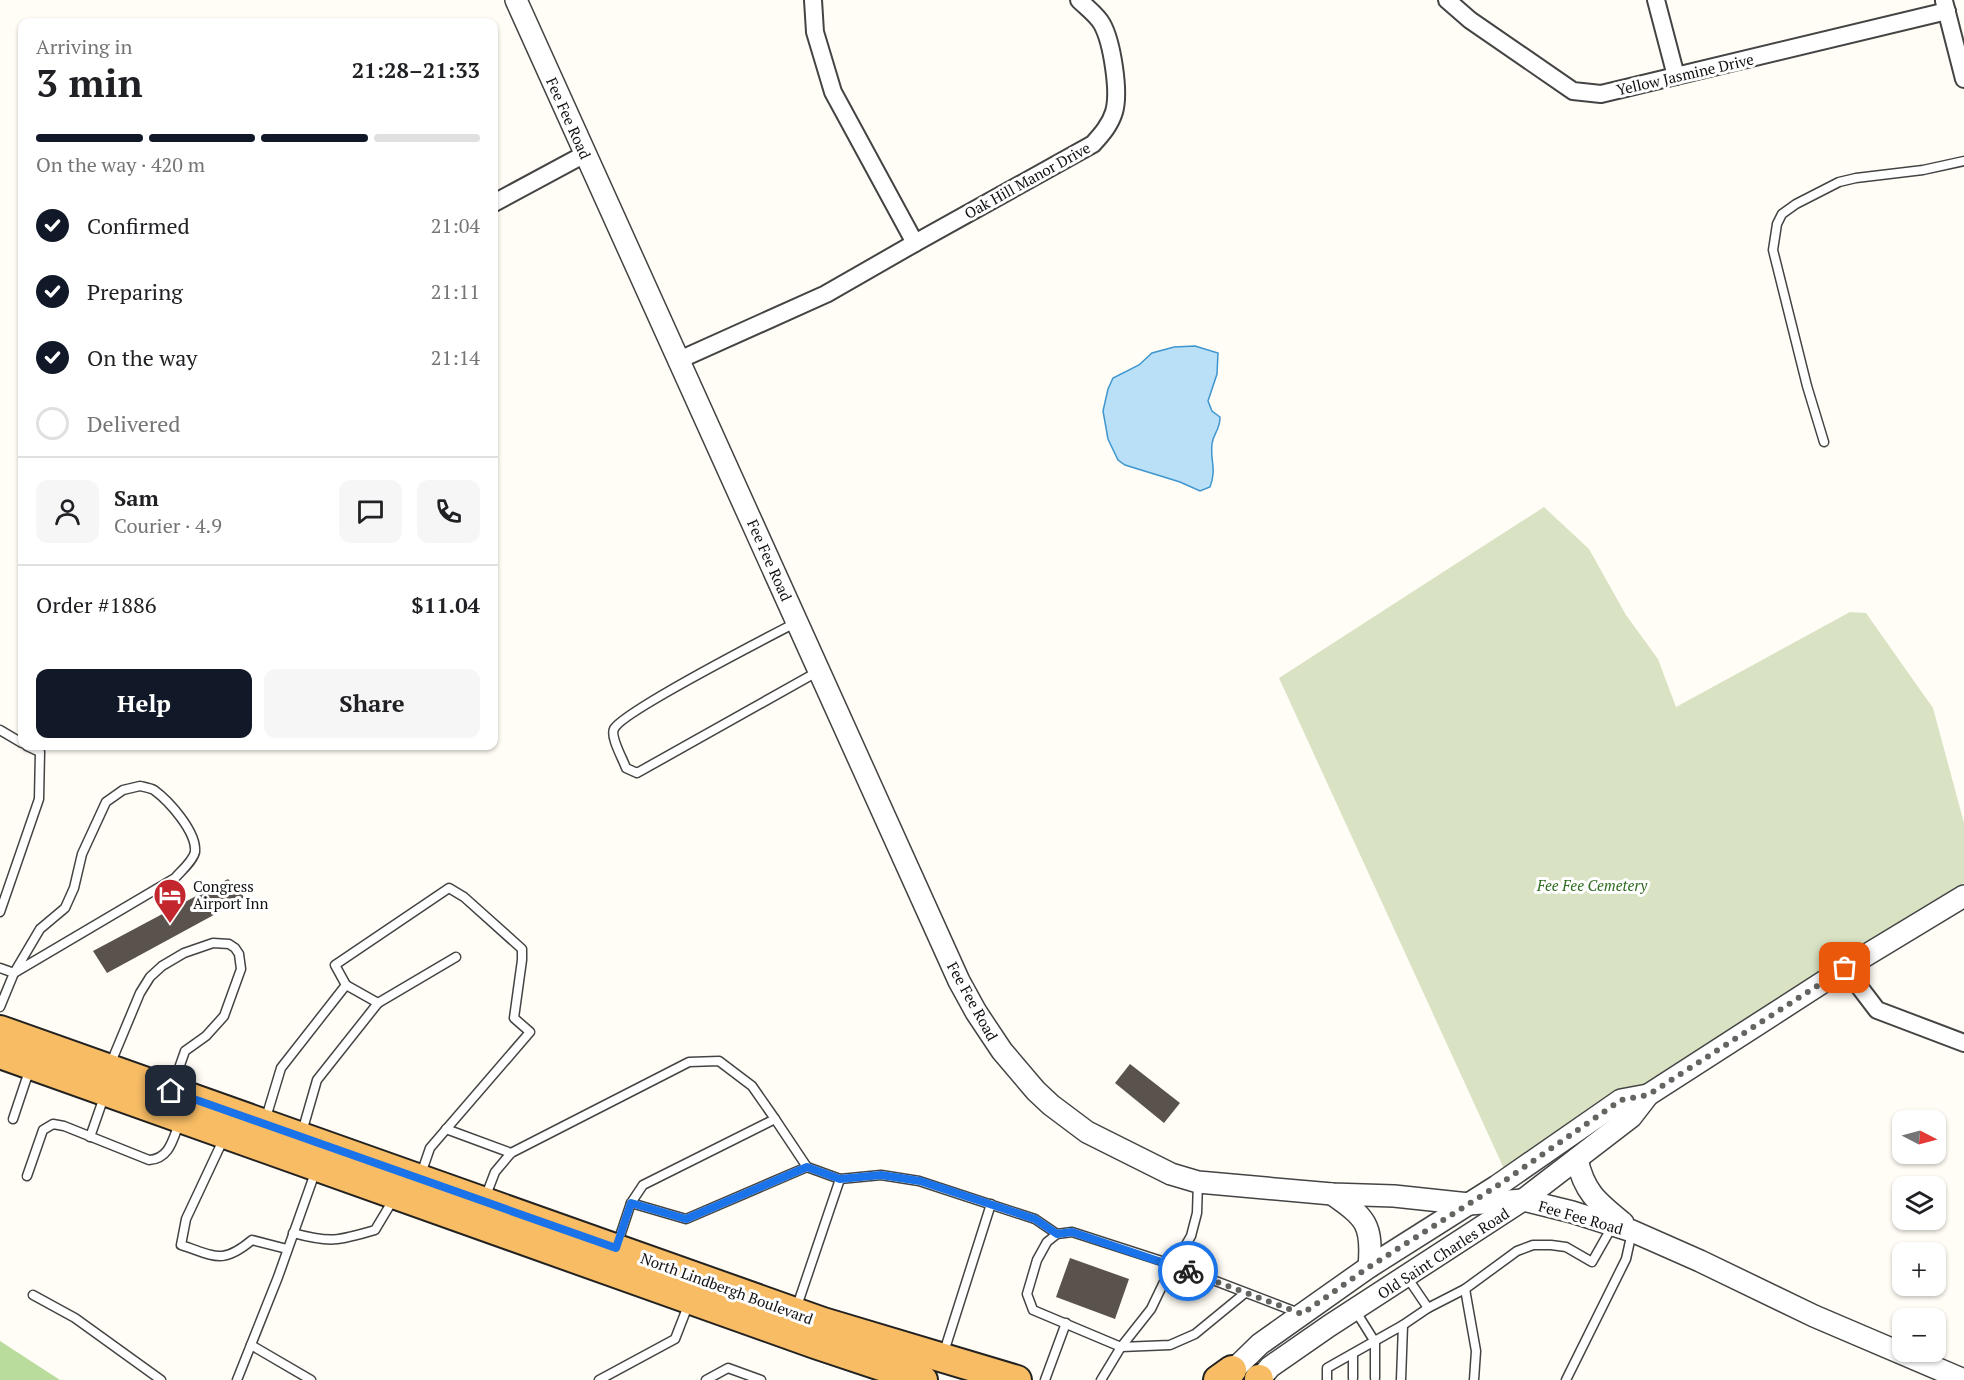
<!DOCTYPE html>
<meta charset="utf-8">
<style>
:root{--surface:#fff;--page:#f6f6f6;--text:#202124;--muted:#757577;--line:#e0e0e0;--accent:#111827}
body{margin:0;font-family:"PT Serif",serif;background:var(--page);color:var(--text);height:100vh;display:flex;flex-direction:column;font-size:22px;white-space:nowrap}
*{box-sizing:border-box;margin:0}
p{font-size:20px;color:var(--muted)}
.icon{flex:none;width:33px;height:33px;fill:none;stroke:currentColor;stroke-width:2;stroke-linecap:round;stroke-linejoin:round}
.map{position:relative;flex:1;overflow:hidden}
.side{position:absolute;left:18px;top:18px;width:480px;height:732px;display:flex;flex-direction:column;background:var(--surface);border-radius:12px;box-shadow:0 2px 4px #0004}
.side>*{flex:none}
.needle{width:39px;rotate:96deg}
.buttons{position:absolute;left:1892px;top:1110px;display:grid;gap:12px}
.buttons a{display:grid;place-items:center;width:54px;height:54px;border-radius:12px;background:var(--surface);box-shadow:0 2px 4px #0004;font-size:30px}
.pin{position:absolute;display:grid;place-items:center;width:51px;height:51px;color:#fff;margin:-26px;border-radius:12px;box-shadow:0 3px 9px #0006}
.courier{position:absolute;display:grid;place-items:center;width:60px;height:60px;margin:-30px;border:4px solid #1a73e8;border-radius:50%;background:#fff;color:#222;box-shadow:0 2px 8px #0007}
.summary em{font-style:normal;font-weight:700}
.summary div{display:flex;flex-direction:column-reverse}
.summary{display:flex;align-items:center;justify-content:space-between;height:102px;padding:0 18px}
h1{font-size:39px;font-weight:700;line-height:45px}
.bar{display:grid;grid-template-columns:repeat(4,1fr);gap:9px 6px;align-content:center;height:72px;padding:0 18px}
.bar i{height:8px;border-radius:4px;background:var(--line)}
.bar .selected{background:var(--accent)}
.bar p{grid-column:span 4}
.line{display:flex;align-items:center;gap:15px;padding:0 18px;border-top:2px solid var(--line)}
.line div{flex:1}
.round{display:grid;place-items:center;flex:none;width:63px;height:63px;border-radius:12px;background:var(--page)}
ol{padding:0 18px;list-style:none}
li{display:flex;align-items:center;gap:18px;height:66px}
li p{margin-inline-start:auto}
li .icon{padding:6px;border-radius:50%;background:var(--accent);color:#fff;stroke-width:4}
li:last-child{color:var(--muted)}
li i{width:33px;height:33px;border:3px solid var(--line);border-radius:50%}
.cta{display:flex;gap:12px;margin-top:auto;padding:12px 18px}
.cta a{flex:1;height:69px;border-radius:12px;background:var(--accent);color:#fff;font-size:24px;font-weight:700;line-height:69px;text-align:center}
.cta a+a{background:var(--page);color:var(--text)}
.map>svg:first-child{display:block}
</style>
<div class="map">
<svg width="1964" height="1380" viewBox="0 0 1964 1380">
<rect width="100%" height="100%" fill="#fffdf5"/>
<path fill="#b9dc9c" d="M0 1341 60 1380H0Z"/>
<path fill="#d9e3c4" d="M1544 507 1589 549 1626 615 1658 659 1676 707 1850 612 1866 613 1933 708 1964 823V883L1506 1173 1279 678Z"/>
<path fill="#b9e0f7" stroke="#3f96cf" stroke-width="1.5" d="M1195 346 1218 353 1217 374 1208 401 1212 411 1220 417C1220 431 1213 433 1212 444 1210 462 1217 468 1210 487L1200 491 1180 482 1125 465 1118 460 1108 439 1103 411 1108 389 1113 378 1139 365 1152 353 1174 347Z"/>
<g fill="#5a524d">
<path d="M228 879 245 898 107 973 93 951Z"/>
<path d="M1130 1064 1180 1103 1164 1123 1115 1083Z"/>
<path d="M1070 1258 1129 1279 1115 1319 1056 1297Z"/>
</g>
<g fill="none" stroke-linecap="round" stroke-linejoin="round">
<defs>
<g id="service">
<path d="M1824 442 1807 386 1773 250 1777 224 1782 214 1796 204 1839 182 1856 178 1923 170 1964 161"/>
<path d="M797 622C772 635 620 713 614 729 610 737 623 759 626 768L637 773 817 672"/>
<path d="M0 730 22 743"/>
<path d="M140 786C144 787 150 788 154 790 169 801 197 832 195 852 193 861 181 871 175 878L14 973 40 929 65 908 74 888 82 854 106 802 123 790Z"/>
<path d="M0 912 39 799 40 752 27 746"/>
<path d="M0 968 14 973 0 1007"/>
<path d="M346 985 378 1003"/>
<path d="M110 1065 140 993 150 977 162 966 184 953 213 943 229 944 235 948 239 954 241 969 224 1016 206 1036 185 1051 172 1088"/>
<path d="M13 1119 30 1068"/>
<path d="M265 1121 281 1068 346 985 335 965 449 888 464 897 522 949V960L514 1018 530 1032 430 1148 421 1174"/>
<path d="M446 1129 511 1153"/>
<path d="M302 1132 317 1080 378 1003 456 957"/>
<path d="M90 1137 105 1094"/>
<path d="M224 1138 186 1219 181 1245C215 1256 222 1265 252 1240L287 1249"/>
<path d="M807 1167 840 1179 881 1175 919 1181 1035 1219 1057 1234"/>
<path d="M27 1176 43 1130 53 1124 64 1126 149 1160C170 1159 173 1138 180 1121"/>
<path d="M485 1198 495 1172 511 1153 689 1062 719 1061 752 1086 775 1119 643 1185 631 1203 617 1245"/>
<path d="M631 1203 686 1219 807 1167 775 1119"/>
<path d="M293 1233C330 1243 338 1241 375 1230L393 1200"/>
<path d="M1407 1277 1428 1308 1465 1289 1476 1351 1474 1380"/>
<path d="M1465 1289 1517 1251 1533 1245H1551L1566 1247 1592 1262 1613 1225"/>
<path d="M1245 1293 1195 1334 1170 1345 1121 1347 1033 1310 1027 1294 1037 1260 1047 1242 1057 1234 1072 1232 1174 1265 1299 1313"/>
<path d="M33 1295 75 1318 161 1380"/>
<path d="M796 1309 840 1179"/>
<path d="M1355 1310 1375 1342V1378"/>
<path d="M1403 1325 1428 1308"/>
<path d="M251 1345 311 1380"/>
<path d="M943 1355 991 1204"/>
<path d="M1353 1378V1354"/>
<path d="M237 1380 278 1277 316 1170"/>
<path d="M599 1380 675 1339 689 1303"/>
<path d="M706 1380 728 1368 761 1380"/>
<path d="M1045 1380 1066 1323"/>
<path d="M1101 1380 1121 1347 1151 1309 1164 1282 1191 1236 1197 1213 1198 1182"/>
<path d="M1327 1380V1368L1403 1325 1401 1380"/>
<path d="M1566 1380 1626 1259 1632 1232"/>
</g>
<g id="minor">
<path d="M813 0 815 32 833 92 915 243 1093 144C1102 134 1110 125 1114 112 1120 92 1112 42 1102 24 1097 15 1086 7 1079 0"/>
<path d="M1447 0 1470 20 1573 91 1601 94 1947 11"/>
<path d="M1656 0 1676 76"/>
<path d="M1944 1 1964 79"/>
<path d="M494 203 585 154"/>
<path d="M679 360 826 294 915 243"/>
<path d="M1845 968 1877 1010 1964 1043"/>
</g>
<g id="tertiary">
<path d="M516 0 959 981 976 1012 1002 1051 1036 1091 1051 1105 1087 1132 1171 1174 1198 1182 1332 1194 1394 1196 1469 1204 1523 1200 1572 1212 1632 1231 1700 1261 1814 1316 1964 1380"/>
<path d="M1577 1159C1584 1192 1597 1202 1623 1223"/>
<path d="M1332 1194C1366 1218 1373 1224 1369 1267"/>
<path d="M1223 1380 1260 1344 1369 1267 1497 1186 1621 1100 1648 1095"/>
<path d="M1259 1380 1270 1367 1329 1326 1523 1200 1631 1117 1648 1095 1845 968 1964 896"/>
</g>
<g id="trunk">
<path d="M0 1030 823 1322 1017 1380"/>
<path d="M0 1054 815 1344 923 1380"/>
<path d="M1218 1380 1232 1370"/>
<path d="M1259 1380V1379"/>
</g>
</defs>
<use href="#service" stroke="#444" stroke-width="11"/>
<use href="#minor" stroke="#444" stroke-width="20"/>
<use href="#tertiary" stroke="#444" stroke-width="24"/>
<use href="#trunk" stroke="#222" stroke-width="32"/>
<use href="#service" stroke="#fff" stroke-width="8"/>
<use href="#minor" stroke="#fff" stroke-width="16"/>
<use href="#tertiary" stroke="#fff" stroke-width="21"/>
<use href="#trunk" stroke="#f7bc64" stroke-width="28"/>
</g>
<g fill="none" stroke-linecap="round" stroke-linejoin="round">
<path stroke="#646461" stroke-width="6" stroke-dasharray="0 10.8" d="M1188 1271 1302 1314 1369 1267 1497 1186 1621 1100 1648 1095 1845 968"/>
<path stroke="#1a73e8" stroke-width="8" d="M171 1091 616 1248 631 1203 686 1219 807 1167 840 1179 881 1175 920 1181 1035 1219 1057 1234 1072 1232 1188 1271"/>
</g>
<defs>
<symbol id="hotel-pin" viewBox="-11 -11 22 30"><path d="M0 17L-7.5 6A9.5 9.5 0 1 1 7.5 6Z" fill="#c4262e" stroke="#fff"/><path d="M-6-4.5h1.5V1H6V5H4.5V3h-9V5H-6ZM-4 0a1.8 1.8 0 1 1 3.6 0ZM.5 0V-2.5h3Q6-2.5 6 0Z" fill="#fff"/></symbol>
</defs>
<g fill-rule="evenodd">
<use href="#hotel-pin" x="151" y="876" width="38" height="52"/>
</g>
<g text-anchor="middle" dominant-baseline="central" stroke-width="6" stroke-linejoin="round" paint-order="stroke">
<g font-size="15" fill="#111" stroke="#fff">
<text transform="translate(1685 74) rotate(-13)">Yellow Jasmine Drive</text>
<text transform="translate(569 118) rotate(66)">Fee Fee Road</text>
<text transform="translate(1027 180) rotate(-29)">Oak Hill Manor Drive</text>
<text transform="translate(770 560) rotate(66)">Fee Fee Road</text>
<text transform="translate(973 1001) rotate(61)">Fee Fee Road</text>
<text transform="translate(1581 1217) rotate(16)">Fee Fee Road</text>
<text transform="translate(1443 1253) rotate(-33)">Old Saint Charles Road</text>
<text transform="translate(727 1288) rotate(20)">North Lindbergh Boulevard</text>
</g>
<g font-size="15" font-style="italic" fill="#2f6b1f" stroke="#fff">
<text x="1592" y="885">Fee Fee Cemetery</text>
</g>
<g font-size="15" fill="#111" stroke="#fff" text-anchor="start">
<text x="193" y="886">Congress<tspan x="193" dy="17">Airport Inn</tspan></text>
</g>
</g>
</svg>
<div class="buttons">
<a><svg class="needle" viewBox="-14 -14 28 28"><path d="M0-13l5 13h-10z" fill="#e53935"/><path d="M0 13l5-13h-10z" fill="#757577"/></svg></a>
<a><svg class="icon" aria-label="layers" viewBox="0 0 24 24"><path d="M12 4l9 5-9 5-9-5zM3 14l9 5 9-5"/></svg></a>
<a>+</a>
<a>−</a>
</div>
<div class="pin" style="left:1845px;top:968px;background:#ea580c"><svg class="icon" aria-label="bag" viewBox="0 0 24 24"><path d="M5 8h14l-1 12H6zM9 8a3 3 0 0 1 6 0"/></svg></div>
<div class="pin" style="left:171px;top:1091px;background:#1f2937"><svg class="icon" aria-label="home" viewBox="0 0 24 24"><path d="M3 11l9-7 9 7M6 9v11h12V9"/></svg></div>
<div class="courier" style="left:1188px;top:1271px"><svg class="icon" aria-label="bike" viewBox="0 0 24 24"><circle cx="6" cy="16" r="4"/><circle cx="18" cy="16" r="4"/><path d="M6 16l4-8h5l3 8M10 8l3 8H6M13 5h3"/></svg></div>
<section class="side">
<div class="summary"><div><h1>3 min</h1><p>Arriving in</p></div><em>21:28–21:33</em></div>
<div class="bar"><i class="selected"></i><i class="selected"></i><i class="selected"></i><i></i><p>On the way · 420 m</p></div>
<ol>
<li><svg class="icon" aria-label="check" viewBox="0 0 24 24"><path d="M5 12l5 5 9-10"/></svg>Confirmed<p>21:04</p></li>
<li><svg class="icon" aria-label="check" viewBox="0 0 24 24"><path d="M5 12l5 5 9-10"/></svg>Preparing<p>21:11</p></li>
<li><svg class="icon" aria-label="check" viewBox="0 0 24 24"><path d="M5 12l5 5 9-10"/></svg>On the way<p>21:14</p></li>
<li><i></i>Delivered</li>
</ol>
<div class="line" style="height:108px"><a class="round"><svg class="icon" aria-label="person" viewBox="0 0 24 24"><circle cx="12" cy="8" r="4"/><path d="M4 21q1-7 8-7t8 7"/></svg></a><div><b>Sam</b><p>Courier · 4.9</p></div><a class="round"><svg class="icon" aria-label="chat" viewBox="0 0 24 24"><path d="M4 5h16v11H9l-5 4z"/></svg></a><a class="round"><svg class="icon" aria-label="phone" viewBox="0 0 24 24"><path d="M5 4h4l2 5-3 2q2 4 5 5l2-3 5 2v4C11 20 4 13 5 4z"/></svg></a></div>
<div class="line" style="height:78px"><div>Order #1886</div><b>$11.04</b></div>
<div class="cta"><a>Help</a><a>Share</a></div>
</section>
</div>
